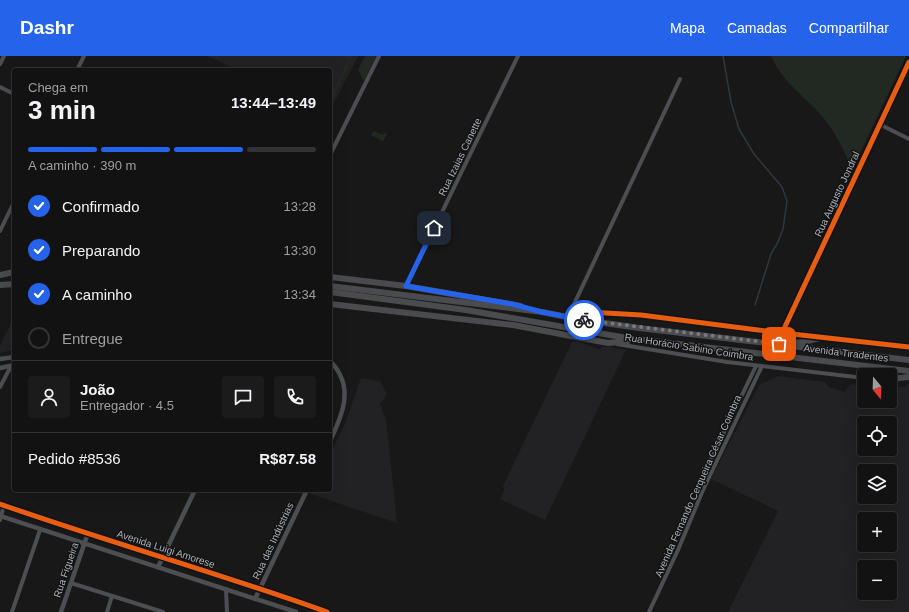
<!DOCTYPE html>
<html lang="pt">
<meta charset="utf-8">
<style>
:root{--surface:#121213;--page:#1b1b1c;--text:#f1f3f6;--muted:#9c9ea0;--line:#313233;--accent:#2563eb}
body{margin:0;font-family:Arial,sans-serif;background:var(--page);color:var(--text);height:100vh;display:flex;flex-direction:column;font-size:15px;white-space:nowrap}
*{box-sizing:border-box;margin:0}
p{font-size:13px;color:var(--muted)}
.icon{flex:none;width:22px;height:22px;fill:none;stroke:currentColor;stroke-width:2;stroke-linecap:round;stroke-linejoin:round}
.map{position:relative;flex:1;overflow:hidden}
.drawer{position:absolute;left:12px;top:12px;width:320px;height:424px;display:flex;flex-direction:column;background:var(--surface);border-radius:4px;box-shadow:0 4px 16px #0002,0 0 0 1px var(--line)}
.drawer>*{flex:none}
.needle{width:26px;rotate:161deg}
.tools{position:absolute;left:857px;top:312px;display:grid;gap:8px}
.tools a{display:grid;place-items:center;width:40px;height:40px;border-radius:4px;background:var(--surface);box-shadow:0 4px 16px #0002,0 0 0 1px var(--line);font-size:20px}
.pin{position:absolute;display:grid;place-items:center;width:34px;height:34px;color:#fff;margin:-17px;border-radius:8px;box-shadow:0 2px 6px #0006}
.courier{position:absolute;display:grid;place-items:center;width:40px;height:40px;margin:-20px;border:3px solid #2563eb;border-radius:50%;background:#fff;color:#222;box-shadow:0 1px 5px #0007}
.head em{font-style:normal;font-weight:700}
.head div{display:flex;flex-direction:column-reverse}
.head{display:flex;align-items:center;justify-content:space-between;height:68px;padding:0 16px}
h1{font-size:26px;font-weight:700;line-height:30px}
.bar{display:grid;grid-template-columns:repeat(4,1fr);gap:6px 4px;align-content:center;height:48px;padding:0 16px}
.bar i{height:5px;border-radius:3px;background:var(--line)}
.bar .on{background:var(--accent)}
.bar p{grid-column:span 4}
.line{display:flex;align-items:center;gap:10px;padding:0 16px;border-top:1px solid var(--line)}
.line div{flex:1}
.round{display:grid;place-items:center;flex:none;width:42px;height:42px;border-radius:4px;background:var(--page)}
ol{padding:0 16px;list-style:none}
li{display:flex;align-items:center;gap:12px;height:44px}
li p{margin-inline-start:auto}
li .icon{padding:4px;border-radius:50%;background:var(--accent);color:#fff;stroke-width:4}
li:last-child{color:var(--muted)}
li i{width:22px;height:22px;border:2px solid var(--line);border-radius:50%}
header{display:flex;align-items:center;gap:24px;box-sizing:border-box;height:56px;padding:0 20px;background:var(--accent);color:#fff}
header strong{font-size:19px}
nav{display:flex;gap:22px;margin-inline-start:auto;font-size:14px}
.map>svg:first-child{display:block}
</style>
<header>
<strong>Dashr</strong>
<nav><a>Mapa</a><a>Camadas</a><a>Compartilhar</a></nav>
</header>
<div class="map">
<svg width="909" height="556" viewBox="0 0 909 556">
<rect width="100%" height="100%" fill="#181819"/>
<g fill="#222224" fill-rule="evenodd">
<path d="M208 0H358L330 55V14H237Z"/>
<path d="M14 261V294L0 297V290Z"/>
<path d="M575 285 581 286 600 294 602 291H610L626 294 545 464 500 443 504 434 503 430 572 286Z"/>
<path d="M778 320 825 326 829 331 844 336 851 328 864 330V345H890V330L904 331 909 327V556H728L778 455 711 423 759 329ZM864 367H890V393H864ZM864 415H890V441H864ZM864 463H890V489H864ZM864 511H890V537H864Z"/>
<path d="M361 322 380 325 387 338 380 348 386 363 397 467 311 438 313 434H330V399L346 365Z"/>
</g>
<g fill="#222923">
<path d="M343 0H352L330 50V42L349 3Z"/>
<path d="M365 0H376L364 25 358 14Z"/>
<path d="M771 0H906L852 114C845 96 835 75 822 60 805 41 781 24 771 0Z"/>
<path d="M374 75 383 79 384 77 387 78 383 85 371 79Z"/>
</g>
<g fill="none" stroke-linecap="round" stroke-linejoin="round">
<path stroke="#30373d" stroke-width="1.5" d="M723 0 731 46 739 73 754 98 782 131 787 145 783 173 778 186 771 198 755 249"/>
<g stroke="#4d4e51" stroke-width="4">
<path d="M0 8 4 0"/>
<path d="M77 14 84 0"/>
<path d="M0 31 14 38"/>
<path d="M879 68 909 83"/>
<path d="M330 99 379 0"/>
<path d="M0 175 14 146"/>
<path d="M406 230 518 0"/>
<path d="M571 255 641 259 774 276 909 291"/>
<path d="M568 261 680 23"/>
<path d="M782 277 909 6"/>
<path d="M617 288 727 306 864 322"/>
<path d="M0 331 11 310"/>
<path d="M703 434 697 432 756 310"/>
<path d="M0 464 4 449"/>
<path d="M71 527 163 556"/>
<path d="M226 533 227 556"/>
<path d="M12 556 40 474"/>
<path d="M107 556 112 540"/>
<path d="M649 556 678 494 703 434 762 310"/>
</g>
<g stroke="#4d4e51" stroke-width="4.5">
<path d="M0 303 14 301"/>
<path d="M330 305C355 330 343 358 330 385"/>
<path d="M0 312 14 309"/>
<path d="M0 448C108 486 219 517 327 556"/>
<path d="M0 460 296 556"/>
<path d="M158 511 195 434"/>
<path d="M255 543 307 434"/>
<path d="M61 556 88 477"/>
</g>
<g stroke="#4a4b4e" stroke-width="6">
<path d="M0 219 14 216"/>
<path d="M330 221 406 230 521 250"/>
<path d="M0 229 14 228"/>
<path d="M330 230 542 256 577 263 639 272 909 304"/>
<path d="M330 236 466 254 627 282 909 315"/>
<path d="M330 248 513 269 608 287 628 285"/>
<path d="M793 287 804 286 823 281"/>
<path d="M890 323 909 321"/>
</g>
<defs>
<g id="cycleway">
<path d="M571 255 641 259 774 276 909 291"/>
<path d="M782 277 909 6"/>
<path d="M0 448C108 486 219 517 327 556"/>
</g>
</defs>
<use href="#cycleway" stroke="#131314" stroke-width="8"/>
<use href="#cycleway" stroke="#e95d12" stroke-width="5"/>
</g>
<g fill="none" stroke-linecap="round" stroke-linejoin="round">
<path stroke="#787a80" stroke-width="4" stroke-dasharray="0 7.2" d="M584 264 779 288"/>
<path stroke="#2563eb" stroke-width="5" d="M434 172 406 230 512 248 542 256 584 264"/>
</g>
<g text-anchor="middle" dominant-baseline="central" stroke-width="3" stroke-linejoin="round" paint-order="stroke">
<g font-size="10" fill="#abafb8" stroke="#131314">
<text transform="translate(460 101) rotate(-64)">Rua Izaias Canette</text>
<text transform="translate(837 138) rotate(-65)">Rua Augusto Jondral</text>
<text transform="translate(689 291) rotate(9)">Rua Horácio Sabino Coimbra</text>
<text transform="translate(846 297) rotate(7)">Avenida Tiradentes</text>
<text transform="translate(698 430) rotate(-66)">Avenida Fernando Cerqueira César Coimbra</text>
<text transform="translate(273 485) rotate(-65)">Rua das Indústrias</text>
<text transform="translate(166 493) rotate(18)">Avenida Luigi Amorese</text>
<text transform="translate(66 514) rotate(-71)">Rua Figueira</text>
</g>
</g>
</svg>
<div class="tools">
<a><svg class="needle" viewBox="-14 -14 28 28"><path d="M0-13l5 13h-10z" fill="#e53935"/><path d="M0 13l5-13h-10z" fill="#9c9ea0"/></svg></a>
<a><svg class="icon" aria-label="locate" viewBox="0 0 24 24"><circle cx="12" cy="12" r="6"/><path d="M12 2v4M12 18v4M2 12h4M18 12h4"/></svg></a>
<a><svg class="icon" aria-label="layers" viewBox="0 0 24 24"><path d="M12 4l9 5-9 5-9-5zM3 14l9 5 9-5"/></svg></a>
<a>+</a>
<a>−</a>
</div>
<div class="pin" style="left:779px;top:288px;background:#ea580c"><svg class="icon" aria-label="bag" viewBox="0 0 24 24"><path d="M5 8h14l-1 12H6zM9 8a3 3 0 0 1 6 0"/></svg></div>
<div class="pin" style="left:434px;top:172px;background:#1f2937"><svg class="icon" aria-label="home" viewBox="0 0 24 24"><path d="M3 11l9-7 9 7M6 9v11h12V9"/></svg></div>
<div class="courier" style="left:584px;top:264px"><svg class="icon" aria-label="bike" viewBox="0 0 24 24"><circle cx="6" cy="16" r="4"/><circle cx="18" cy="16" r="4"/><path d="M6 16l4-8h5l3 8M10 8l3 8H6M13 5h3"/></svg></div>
<section class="drawer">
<div class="head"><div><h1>3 min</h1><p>Chega em</p></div><em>13:44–13:49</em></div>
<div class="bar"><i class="on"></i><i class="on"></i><i class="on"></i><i></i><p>A caminho · 390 m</p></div>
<ol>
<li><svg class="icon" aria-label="check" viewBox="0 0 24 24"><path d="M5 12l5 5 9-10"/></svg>Confirmado<p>13:28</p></li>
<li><svg class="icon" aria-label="check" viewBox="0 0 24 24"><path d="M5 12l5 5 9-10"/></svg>Preparando<p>13:30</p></li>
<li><svg class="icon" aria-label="check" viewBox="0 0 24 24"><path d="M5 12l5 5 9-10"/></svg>A caminho<p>13:34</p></li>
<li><i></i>Entregue</li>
</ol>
<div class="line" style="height:72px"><a class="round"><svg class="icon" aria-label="person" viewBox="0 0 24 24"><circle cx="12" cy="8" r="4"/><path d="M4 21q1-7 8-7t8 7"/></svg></a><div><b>João</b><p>Entregador · 4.5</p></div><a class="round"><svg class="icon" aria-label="chat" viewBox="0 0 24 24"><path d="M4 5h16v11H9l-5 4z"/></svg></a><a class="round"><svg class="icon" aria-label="phone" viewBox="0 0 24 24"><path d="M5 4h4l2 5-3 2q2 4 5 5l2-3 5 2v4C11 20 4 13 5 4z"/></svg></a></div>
<div class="line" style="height:52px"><div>Pedido #8536</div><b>R$87.58</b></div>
</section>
</div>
